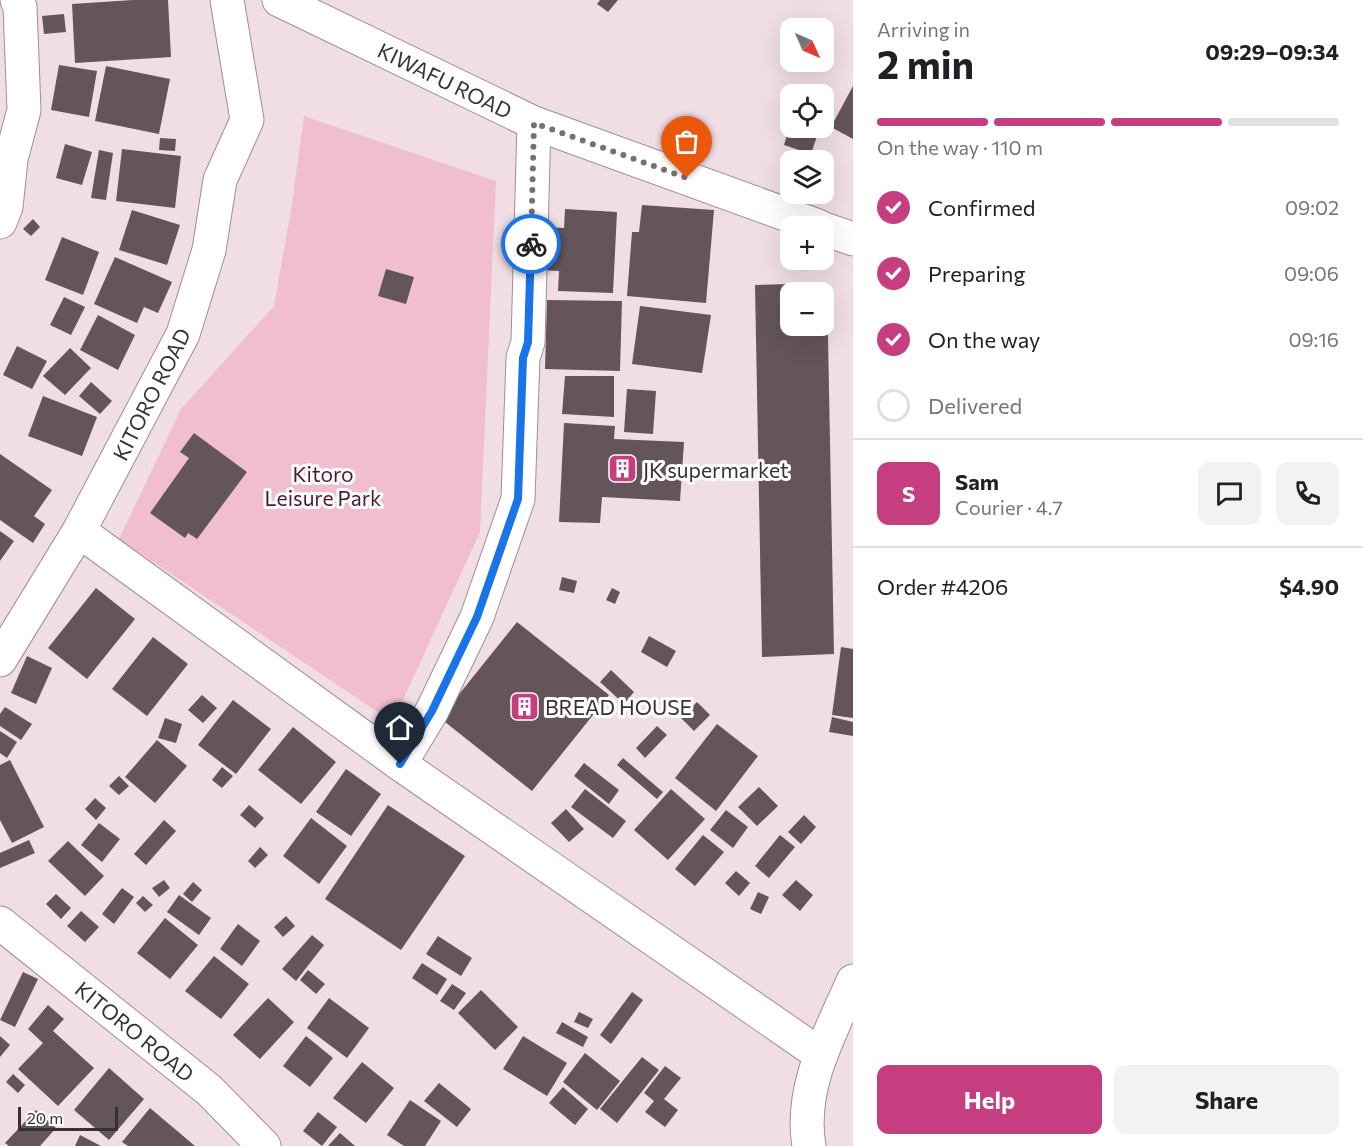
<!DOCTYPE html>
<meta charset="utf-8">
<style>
:root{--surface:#fff;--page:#f2f2f2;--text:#202124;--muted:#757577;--line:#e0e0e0;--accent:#c53e7f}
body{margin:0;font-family:Commissioner,sans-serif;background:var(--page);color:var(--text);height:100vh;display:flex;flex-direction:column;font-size:22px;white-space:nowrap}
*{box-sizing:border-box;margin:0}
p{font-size:20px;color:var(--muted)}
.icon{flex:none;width:33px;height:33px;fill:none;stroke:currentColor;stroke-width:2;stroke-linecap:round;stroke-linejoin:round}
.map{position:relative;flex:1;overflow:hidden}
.drawer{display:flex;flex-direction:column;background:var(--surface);width:510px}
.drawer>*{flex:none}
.needle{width:39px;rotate:135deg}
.fabs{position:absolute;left:780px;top:18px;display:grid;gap:12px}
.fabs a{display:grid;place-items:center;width:54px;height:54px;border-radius:12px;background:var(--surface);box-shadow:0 6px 24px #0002;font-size:30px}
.scale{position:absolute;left:18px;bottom:15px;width:100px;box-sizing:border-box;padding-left:6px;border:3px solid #383133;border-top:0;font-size:16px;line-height:21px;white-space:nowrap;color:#383133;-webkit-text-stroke:4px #fff;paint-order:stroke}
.pin{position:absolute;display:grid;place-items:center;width:51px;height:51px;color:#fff;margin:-62px -26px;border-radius:50% 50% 50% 0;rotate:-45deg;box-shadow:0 0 6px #0007}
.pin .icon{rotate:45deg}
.courier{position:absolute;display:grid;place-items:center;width:60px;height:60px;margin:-30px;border:4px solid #1a73e8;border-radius:50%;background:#fff;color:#222;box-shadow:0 2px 8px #0007}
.head em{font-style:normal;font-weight:700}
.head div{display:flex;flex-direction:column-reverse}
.head{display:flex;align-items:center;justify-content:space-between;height:102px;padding:0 24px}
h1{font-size:39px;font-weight:700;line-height:45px}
.bar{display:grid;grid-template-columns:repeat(4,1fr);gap:9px 6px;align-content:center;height:72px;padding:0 24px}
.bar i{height:8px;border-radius:4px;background:var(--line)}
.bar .active{background:var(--accent)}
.bar p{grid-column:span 4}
.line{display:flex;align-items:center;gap:15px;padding:0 24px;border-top:2px solid var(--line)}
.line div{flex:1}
.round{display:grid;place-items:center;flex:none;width:63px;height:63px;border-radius:12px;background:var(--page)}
ol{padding:0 24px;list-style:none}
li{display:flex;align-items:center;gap:18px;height:66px}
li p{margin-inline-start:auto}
li .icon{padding:6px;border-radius:50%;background:var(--accent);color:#fff;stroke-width:4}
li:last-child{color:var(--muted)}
li i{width:33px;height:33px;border:3px solid var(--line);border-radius:50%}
.button{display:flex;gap:12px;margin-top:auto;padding:12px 24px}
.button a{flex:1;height:69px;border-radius:12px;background:var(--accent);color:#fff;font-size:24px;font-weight:700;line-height:69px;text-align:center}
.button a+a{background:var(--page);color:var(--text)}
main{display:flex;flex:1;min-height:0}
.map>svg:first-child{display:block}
</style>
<main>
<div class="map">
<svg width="853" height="1146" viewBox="0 0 853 1146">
<rect width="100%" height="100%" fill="#f1dee5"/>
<path fill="#f1bed0" d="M304 116 496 181 480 532 393 722 119 539 181 409 274 306 292 204Z"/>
<g fill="#64555a" fill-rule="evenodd">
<path d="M133 0H168L171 57 75 63 72 4Z"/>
<path d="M600 0H618L608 12 597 4Z"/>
<path d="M64 14 66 32 44 34 42 16Z"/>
<path d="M59 65 97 71 89 117 51 110Z"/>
<path d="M106 66 170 79 159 134 95 121Z"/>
<path d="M853 86V139L831 127Z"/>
<path d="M789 128H800L818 133 811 154 784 145Z"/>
<path d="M160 138 176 139 175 151 159 150Z"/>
<path d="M65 144 92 152 82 185 56 178Z"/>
<path d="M122 149 181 156 175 208 116 201Z"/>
<path d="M99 150 113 153 106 200 91 198Z"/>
<path d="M642 205 714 210 706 303 627 296 632 232H639Z"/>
<path d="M565 209 617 212 613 293 558 291 559 271 541 270 543 227 564 228Z"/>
<path d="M132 210 180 225 167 265 119 250Z"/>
<path d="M33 219 40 227 31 236 23 229Z"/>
<path d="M62 237 99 252 83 295 45 280Z"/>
<path d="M115 257 172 282 158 313 144 307 137 323 94 304Z"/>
<path d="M386 269 414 277 406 304 378 296Z"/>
<path d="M827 283 834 654 762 657 755 285ZM790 292H824V326H790Z"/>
<path d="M64 297 85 307 71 335 50 325Z"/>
<path d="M547 300 622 301 620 371 545 369Z"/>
<path d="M640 306 711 315 702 373 632 364Z"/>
<path d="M98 315 135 335 118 370 80 350Z"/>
<path d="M17 346 47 361 32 389 3 375Z"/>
<path d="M70 348 91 368 65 395 43 376Z"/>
<path d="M565 376H614V417L562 414Z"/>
<path d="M91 382 112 401 100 414 79 396Z"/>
<path d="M627 389 656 391 653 434 624 432Z"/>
<path d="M43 396 97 417 82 456 28 436Z"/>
<path d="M564 423 615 426 614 439 684 442 680 501 602 497 600 523 559 522Z"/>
<path d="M194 433 247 472 197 539 188 533 185 538 150 513 189 458 180 452Z"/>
<path d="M0 454 52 490 34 516 45 524 33 543 0 520Z"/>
<path d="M0 531 14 541 0 561Z"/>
<path d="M562 577 577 581 574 593 559 590Z"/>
<path d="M96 588 135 619 87 679 48 648Z"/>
<path d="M612 588 620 592 615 604 606 600Z"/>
<path d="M517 622 609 695 532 791 440 718Z"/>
<path d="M649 636 676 651 667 667 641 652Z"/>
<path d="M153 637 188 664 147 716 112 689Z"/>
<path d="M841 647 853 649V718L832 715Z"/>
<path d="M27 656 52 668 36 704 11 693Z"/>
<path d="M611 670 634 692 624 704 600 682Z"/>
<path d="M202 695 217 708 203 723 188 710Z"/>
<path d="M233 700 271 729 236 774 198 745Z"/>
<path d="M697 702 710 715 694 731 681 718Z"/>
<path d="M5 707 32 724 21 740 0 726V714Z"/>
<path d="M832 717 853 722V736L829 732Z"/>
<path d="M165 718 182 724 176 743 158 738Z"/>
<path d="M717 724 758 756 716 811 675 778Z"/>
<path d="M657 726 667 735 645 758 636 748Z"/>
<path d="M293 727 336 762 301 804 258 770Z"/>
<path d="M0 731 17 742 7 758 0 753Z"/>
<path d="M157 740 187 766 155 803 125 777Z"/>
<path d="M623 758 663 792 657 799 617 765Z"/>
<path d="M10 760 44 827 12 843 0 820V765Z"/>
<path d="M584 763 619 790 609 804 574 776Z"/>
<path d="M222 767 233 776 222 788 212 780Z"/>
<path d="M346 769 381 794 351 836 316 812Z"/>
<path d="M119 776 129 786 119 795 109 786Z"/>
<path d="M759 787 778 806 757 826 738 807Z"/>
<path d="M585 789 626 821 613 838 571 807Z"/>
<path d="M671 789 705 819 668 860 634 830Z"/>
<path d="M95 798 106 808 96 820 85 809Z"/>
<path d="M249 805 264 818 255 828 240 815Z"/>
<path d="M388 805 465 856 401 950 325 899Z"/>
<path d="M566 809 584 829 569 842 551 823Z"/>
<path d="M726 810 748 827 733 848 710 830Z"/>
<path d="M804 815 816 827 801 844 788 832Z"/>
<path d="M311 818 347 846 319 884 283 856Z"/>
<path d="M164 820 176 831 146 865 134 854Z"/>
<path d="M99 823 120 839 102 862 81 845Z"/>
<path d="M703 835 724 852 695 886 675 869Z"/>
<path d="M780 835 795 847 769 878 755 866Z"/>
<path d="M29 840 35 853 0 868V853Z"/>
<path d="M68 841 104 876 85 896 48 861Z"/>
<path d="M260 847 268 855 255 868 248 861Z"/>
<path d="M736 871 750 883 739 896 725 883Z"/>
<path d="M164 880 170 888 159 897 152 888Z"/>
<path d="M796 880 813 895 800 911 782 895Z"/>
<path d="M193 882 202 890 192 902 183 894Z"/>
<path d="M122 888 134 897 114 924 102 914Z"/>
<path d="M758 892 769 897 761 914 750 909Z"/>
<path d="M56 894 71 908 61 919 46 904Z"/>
<path d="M179 895 211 918 199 935 167 912Z"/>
<path d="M143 896 153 905 145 912 136 903Z"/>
<path d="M81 911 99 927 85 942 67 926Z"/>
<path d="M286 916 295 926 283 937 274 927Z"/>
<path d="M165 918 198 945 170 979 137 953Z"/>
<path d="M238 924 260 941 242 966 220 949Z"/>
<path d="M312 935 324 945 296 981 282 969Z"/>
<path d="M438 936 472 958 461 976 426 954Z"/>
<path d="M214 956 249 984 221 1019 185 991Z"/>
<path d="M422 963 447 979 437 995 412 978Z"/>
<path d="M308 970 325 984 316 994 300 980Z"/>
<path d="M23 972 38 979 15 1027 0 1020Z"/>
<path d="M452 984 466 993 454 1010 440 1001Z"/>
<path d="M481 990 518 1027 495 1050 458 1013Z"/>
<path d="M632 992 643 1000 611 1044 600 1035Z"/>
<path d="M268 998 294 1022 260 1059 233 1035Z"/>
<path d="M329 998 369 1028 347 1058 307 1028Z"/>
<path d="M48 1005 64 1019 53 1031 94 1068 58 1106 18 1069 43 1043 28 1029Z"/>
<path d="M579 1012 593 1019 588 1028 574 1022Z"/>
<path d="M562 1022 588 1037 583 1047 556 1033Z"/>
<path d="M0 1036 10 1045 0 1057Z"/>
<path d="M306 1036 333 1058 310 1087 283 1066Z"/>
<path d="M523 1036 567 1063 547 1096 503 1069Z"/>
<path d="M585 1053 620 1081 597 1110 563 1082Z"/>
<path d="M642 1057 659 1070 617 1123 600 1109Z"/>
<path d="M362 1062 394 1088 366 1123 333 1098Z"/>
<path d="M665 1066 681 1078 664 1099 678 1110 665 1127 645 1112 654 1101 644 1093Z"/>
<path d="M109 1068 144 1099 109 1140 74 1110Z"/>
<path d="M13 1074 25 1085 18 1093 6 1082Z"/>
<path d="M439 1083 471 1109 457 1127 424 1101Z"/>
<path d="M563 1087 588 1109 575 1125 549 1103Z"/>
<path d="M410 1100 441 1121 425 1146H404L387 1135Z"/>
<path d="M150 1108 195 1146H128L122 1142Z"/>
<path d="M36 1110 56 1128 40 1146H9L5 1143Z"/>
<path d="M318 1112 337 1127 322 1146 303 1131Z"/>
<path d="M340 1133 355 1146H328Z"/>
<path d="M80 1135 101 1146H75Z"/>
</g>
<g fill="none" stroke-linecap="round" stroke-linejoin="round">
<defs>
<g id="minor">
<path d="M279 0 534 123 818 226"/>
<path d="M0 222 6 207 11 159 24 110 20 7 17 0"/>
<path d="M824 229 853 239"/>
<path d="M79 531 400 764 821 1055"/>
<path d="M0 660 79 531 183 334 209 250 220 180 247 120 227 0"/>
<path d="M400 764 432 711 477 617 518 499 523 358 528 342 534 123"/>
<path d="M0 923 209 1090 264 1146"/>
<path d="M809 1146C799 1087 830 1034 853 981"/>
</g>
</defs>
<use href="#minor" stroke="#9f8e94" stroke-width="35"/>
<use href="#minor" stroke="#fff" stroke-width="33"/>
</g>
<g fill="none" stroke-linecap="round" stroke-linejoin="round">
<path stroke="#796e71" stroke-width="6" stroke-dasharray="0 10.8" d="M531 244 534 123 687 178"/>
<path stroke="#1a73e8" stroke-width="8" d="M400 764 432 711 477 617 518 499 523 358 528 342 531 244"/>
</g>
<defs>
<symbol id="building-square" viewBox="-11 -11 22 22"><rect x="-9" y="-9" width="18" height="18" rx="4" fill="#c53e7f" stroke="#fff"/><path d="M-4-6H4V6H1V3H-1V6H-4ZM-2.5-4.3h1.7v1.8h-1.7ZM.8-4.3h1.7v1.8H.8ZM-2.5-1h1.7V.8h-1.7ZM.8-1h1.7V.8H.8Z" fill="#fff"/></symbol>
</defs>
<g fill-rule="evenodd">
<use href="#building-square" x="606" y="452" width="33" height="33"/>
<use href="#building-square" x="508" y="690" width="33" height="33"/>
</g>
<g text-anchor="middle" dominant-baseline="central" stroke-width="6" stroke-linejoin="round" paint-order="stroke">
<g font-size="21" fill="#383133" stroke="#fff">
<text transform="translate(445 80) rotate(26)">KIWAFU ROAD</text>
<text transform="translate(151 394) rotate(-63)">KITORO ROAD</text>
<text transform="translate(135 1031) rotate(39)">KITORO ROAD</text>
</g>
<g font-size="21" fill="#383133" stroke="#fff" text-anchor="start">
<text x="643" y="469">JK supermarket</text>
<text x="545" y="706">BREAD HOUSE</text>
</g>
<g font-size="21" fill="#521632" stroke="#fff">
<text x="323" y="473">Kitoro<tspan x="323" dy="24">Leisure Park</tspan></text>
</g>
</g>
</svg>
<div class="fabs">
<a><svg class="needle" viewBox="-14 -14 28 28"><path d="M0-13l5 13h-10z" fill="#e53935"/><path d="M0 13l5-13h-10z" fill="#757577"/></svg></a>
<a><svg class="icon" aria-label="locate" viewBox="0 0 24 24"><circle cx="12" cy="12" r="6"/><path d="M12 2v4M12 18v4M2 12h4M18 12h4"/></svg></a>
<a><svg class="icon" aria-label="layers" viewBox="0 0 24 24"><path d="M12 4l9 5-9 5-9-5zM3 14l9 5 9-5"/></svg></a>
<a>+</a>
<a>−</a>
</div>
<div class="scale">20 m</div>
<div class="pin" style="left:687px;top:178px;background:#ea580c"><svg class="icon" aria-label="bag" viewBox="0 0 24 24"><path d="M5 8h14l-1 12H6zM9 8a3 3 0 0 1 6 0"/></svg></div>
<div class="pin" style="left:400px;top:764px;background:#1f2937"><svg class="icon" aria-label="home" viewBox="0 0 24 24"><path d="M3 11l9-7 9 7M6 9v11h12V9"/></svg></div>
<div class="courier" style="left:531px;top:244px"><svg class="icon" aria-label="bike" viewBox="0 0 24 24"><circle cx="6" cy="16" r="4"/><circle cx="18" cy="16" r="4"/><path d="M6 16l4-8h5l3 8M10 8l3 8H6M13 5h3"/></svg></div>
</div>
<section class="drawer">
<div class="head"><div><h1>2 min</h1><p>Arriving in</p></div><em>09:29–09:34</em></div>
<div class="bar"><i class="active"></i><i class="active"></i><i class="active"></i><i></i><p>On the way · 110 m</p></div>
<ol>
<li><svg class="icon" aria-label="check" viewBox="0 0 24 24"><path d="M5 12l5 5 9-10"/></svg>Confirmed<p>09:02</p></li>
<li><svg class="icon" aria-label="check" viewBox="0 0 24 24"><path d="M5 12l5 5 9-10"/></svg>Preparing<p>09:06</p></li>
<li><svg class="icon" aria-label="check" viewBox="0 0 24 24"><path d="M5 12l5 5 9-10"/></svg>On the way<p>09:16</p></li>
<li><i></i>Delivered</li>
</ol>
<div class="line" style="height:108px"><b class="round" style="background:var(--accent);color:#fff">S</b><div><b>Sam</b><p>Courier · 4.7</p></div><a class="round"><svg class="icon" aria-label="chat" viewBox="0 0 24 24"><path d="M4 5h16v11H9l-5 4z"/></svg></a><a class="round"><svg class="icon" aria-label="phone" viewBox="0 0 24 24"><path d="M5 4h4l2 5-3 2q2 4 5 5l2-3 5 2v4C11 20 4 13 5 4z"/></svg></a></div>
<div class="line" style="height:78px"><div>Order #4206</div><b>$4.90</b></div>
<div class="button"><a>Help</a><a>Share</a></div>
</section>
</main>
